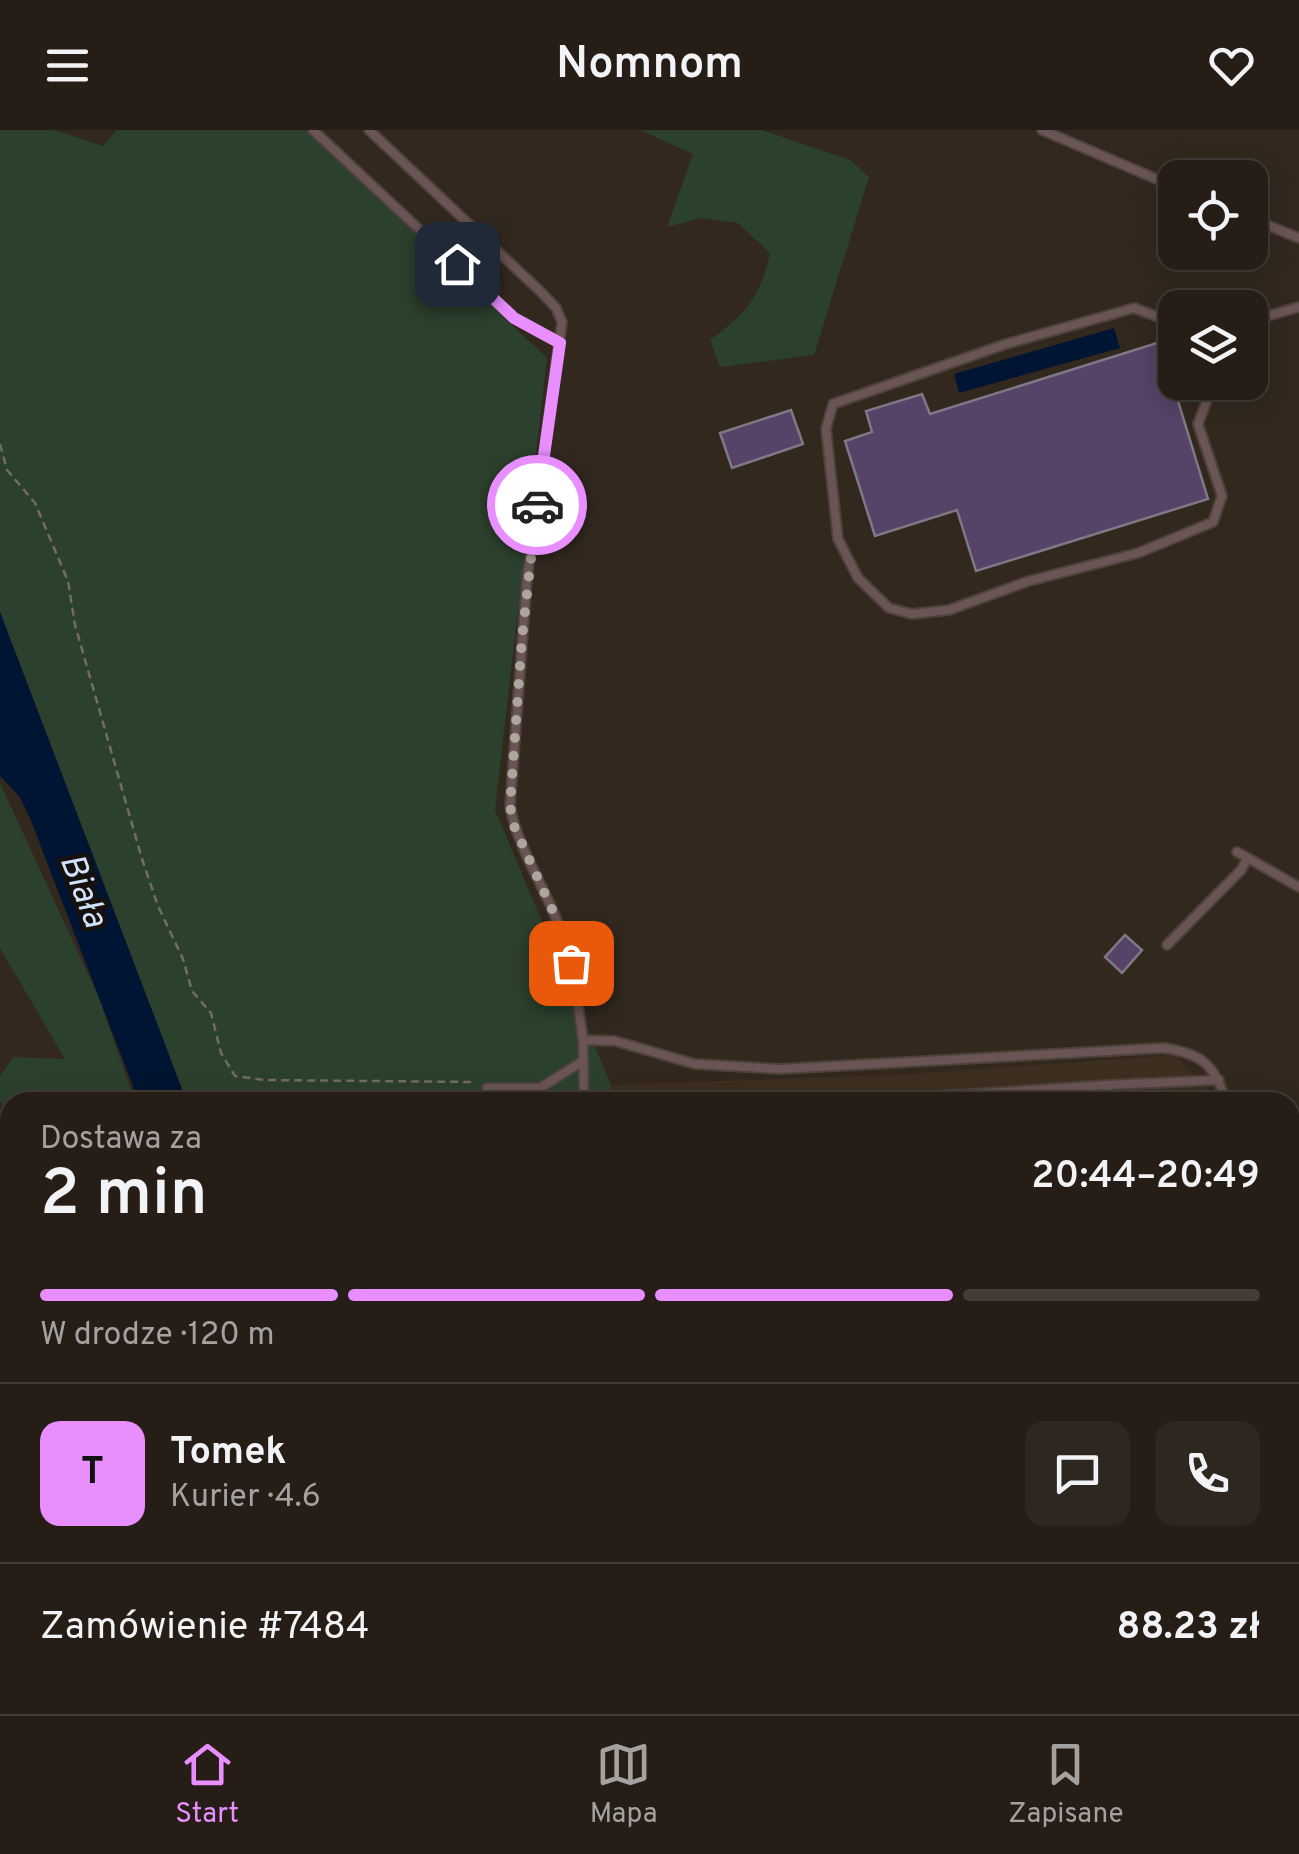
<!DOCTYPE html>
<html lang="pl">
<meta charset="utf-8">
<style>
:root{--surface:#261e16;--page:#2e271f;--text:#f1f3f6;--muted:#a4a2a1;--line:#423c35;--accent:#e88eff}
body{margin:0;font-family:Overpass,sans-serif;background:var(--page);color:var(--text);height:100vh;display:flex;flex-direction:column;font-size:38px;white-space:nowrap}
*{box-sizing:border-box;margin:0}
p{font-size:32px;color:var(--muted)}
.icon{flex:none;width:55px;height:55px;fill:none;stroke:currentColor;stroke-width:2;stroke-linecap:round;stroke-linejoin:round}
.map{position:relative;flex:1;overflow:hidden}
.sheet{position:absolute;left:0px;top:962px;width:1300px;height:622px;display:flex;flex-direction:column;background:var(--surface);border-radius:30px 30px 0 0;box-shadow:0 5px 25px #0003,0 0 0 2px var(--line)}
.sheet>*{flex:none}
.controls{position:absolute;left:1158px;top:30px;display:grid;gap:20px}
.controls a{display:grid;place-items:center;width:110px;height:110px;border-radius:20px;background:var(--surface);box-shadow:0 5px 25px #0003,0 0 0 2px var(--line);font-size:50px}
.pin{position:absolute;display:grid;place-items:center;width:85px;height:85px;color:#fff;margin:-42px;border-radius:20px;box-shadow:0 5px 15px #0006}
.courier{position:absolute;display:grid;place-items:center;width:100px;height:100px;margin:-50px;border:8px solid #e88eff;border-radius:50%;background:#fff;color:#222;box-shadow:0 2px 12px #0007}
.headline em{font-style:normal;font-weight:600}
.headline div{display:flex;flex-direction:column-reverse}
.headline{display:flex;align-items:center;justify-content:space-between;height:170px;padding:0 40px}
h1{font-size:65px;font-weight:600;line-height:75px}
.bar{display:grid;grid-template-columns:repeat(4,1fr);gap:15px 10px;align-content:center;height:120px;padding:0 40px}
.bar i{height:12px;border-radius:8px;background:var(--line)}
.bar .on{background:var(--accent)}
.bar p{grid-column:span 4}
.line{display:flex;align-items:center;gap:25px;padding:0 40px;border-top:2px solid var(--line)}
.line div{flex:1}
.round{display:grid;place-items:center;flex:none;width:105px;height:105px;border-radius:20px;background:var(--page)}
header{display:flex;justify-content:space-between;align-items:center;height:130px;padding:0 40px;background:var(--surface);font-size:45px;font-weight:600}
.tabs{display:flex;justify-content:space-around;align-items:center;height:140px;border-top:2px solid var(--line);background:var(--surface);font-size:28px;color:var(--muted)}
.tabs a{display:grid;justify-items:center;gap:5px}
.tabs .on{color:var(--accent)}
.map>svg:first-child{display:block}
</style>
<header><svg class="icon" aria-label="menu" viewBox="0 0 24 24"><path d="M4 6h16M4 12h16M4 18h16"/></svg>Nomnom<svg class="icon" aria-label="heart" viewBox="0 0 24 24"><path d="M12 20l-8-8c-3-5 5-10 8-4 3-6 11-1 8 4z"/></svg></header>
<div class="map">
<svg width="1299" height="1584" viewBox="0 0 1299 1584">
<rect width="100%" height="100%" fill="#32281e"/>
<g fill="#3e2e20">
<path d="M1175 925 1220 972H612L611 955 911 944Z"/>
<path d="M1290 1123 1299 1124V1323H1290Z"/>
<path d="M646 1575H788L769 1584H649Z"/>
</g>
<g fill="#2c412d">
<path d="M0 0H54L103 16 117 0H305L547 228 495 680 611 955 612 972H187L0 482Z"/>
<path d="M640 0H762L850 30 869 47 814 225 720 237 710 210C748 181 759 170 770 123L738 93 702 88 667 97 693 24Z"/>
<path d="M0 653 99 868 135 972H10V983L0 972V946L13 927 65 929 0 818Z"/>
<path d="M10 1076V1575H646L649 1584H0V1104Z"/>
<path d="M1299 1349V1525L1290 1501V1351Z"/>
<path d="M1290 1547 1299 1561V1584H769L788 1575H1290Z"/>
</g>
<g fill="#001533">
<path d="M1114 198 1120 218 959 263 954 244Z"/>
<path d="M0 482 187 972H139L30 688 19 666 0 646Z"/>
</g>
<g fill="#574268" stroke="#807886" stroke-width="2.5">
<path d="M1160 212 1208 369 976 441 957 380 875 406 845 311 872 302 866 281 922 264 930 284Z"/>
<path d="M791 280 803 314 732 338 720 303Z"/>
<path d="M1125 805 1142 820 1122 843 1105 827Z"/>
</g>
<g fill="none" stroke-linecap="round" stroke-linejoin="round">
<defs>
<g id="service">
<path d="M313 0 514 188 560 213"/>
<path d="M369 0 541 162 556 178 562 192 527 448 510 676C517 715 540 749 555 786 572 825 577 868 583 910L615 911 695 934 780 939 1163 918C1202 923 1215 935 1226 972"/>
<path d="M1042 0 1175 57"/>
<path d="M1250 88 1299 108"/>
<path d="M1250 191 1299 177"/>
<path d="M1175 193 1134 178 1006 214 833 274 826 299 838 409 858 448 889 478 912 484 949 480 1029 451 1138 423 1213 392 1222 366 1198 294 1214 252"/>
<path d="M1237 722 1299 757"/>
<path d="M1167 815 1241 740 1248 728"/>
<path d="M583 910 584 972"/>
<path d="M1108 955 1219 950"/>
<path d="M487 958H540L583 931"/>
<path d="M824 972 973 964"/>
<path d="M974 972 973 964 1108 955V972"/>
<path d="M1290 1338 1299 1337"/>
<path d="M631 1575 634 1584"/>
</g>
<path id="minor" d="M1290 1534 1299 1545"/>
</defs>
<use href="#service" stroke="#4d433a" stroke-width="12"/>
<use href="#minor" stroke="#4d433a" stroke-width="20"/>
<g stroke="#746b63" stroke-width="2.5" stroke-dasharray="8 5" stroke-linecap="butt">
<path d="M0 314 7 340 35 373 68 451 75 495 142 729 158 776 183 829 192 861 211 883 221 923 235 946 264 950 474 952"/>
<path d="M613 1575 616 1584"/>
</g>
<use href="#service" stroke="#6b5455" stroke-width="8"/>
<use href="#minor" stroke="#6b5455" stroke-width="15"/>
</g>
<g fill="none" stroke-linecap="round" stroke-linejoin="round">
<path stroke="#aea59e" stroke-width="10" stroke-dasharray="0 18" d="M537 375 522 508 510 676 514 696 556 788 571 833"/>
<path stroke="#e88eff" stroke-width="12" d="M457 134 514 188 560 213 537 375"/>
</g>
<g text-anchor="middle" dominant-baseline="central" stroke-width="9" stroke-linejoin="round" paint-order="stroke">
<g font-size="35" font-style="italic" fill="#d1e3fc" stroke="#16110d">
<text transform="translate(82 761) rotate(69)">Biała</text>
</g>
</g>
</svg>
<div class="controls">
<a><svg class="icon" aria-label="locate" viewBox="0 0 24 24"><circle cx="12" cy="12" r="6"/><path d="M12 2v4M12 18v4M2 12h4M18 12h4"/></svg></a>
<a><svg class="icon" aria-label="layers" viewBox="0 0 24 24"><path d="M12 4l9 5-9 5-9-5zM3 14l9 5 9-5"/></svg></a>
</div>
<div class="pin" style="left:571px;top:833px;background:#ea580c"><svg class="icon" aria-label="bag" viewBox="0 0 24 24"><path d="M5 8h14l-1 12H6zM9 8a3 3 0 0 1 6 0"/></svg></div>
<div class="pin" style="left:457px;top:134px;background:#1f2937"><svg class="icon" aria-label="home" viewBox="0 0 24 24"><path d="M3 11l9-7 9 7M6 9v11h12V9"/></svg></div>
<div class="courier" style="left:537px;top:375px"><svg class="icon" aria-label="car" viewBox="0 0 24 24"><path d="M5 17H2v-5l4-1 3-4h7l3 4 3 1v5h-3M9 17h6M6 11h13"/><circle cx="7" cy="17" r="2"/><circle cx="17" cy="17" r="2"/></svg></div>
<section class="sheet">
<div class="headline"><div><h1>2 min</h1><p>Dostawa za</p></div><em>20:44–20:49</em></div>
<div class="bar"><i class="on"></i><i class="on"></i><i class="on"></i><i></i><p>W drodze · 120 m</p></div>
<div class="line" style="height:180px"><b class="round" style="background:var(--accent);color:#111">T</b><div><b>Tomek</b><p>Kurier · 4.6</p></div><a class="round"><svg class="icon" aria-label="chat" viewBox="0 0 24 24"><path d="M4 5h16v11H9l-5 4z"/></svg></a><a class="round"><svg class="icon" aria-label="phone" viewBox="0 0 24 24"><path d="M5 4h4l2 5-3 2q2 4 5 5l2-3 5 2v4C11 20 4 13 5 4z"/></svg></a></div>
<div class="line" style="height:130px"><div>Zamówienie #7484</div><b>88.23 zł</b></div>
</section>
</div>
<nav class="tabs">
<a class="on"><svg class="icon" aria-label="home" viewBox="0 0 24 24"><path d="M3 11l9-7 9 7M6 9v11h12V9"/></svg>Start</a>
<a><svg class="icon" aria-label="map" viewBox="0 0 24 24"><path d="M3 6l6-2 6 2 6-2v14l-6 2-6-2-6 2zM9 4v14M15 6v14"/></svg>Mapa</a>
<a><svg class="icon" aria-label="saved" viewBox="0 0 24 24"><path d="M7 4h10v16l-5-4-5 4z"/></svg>Zapisane</a>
</nav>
